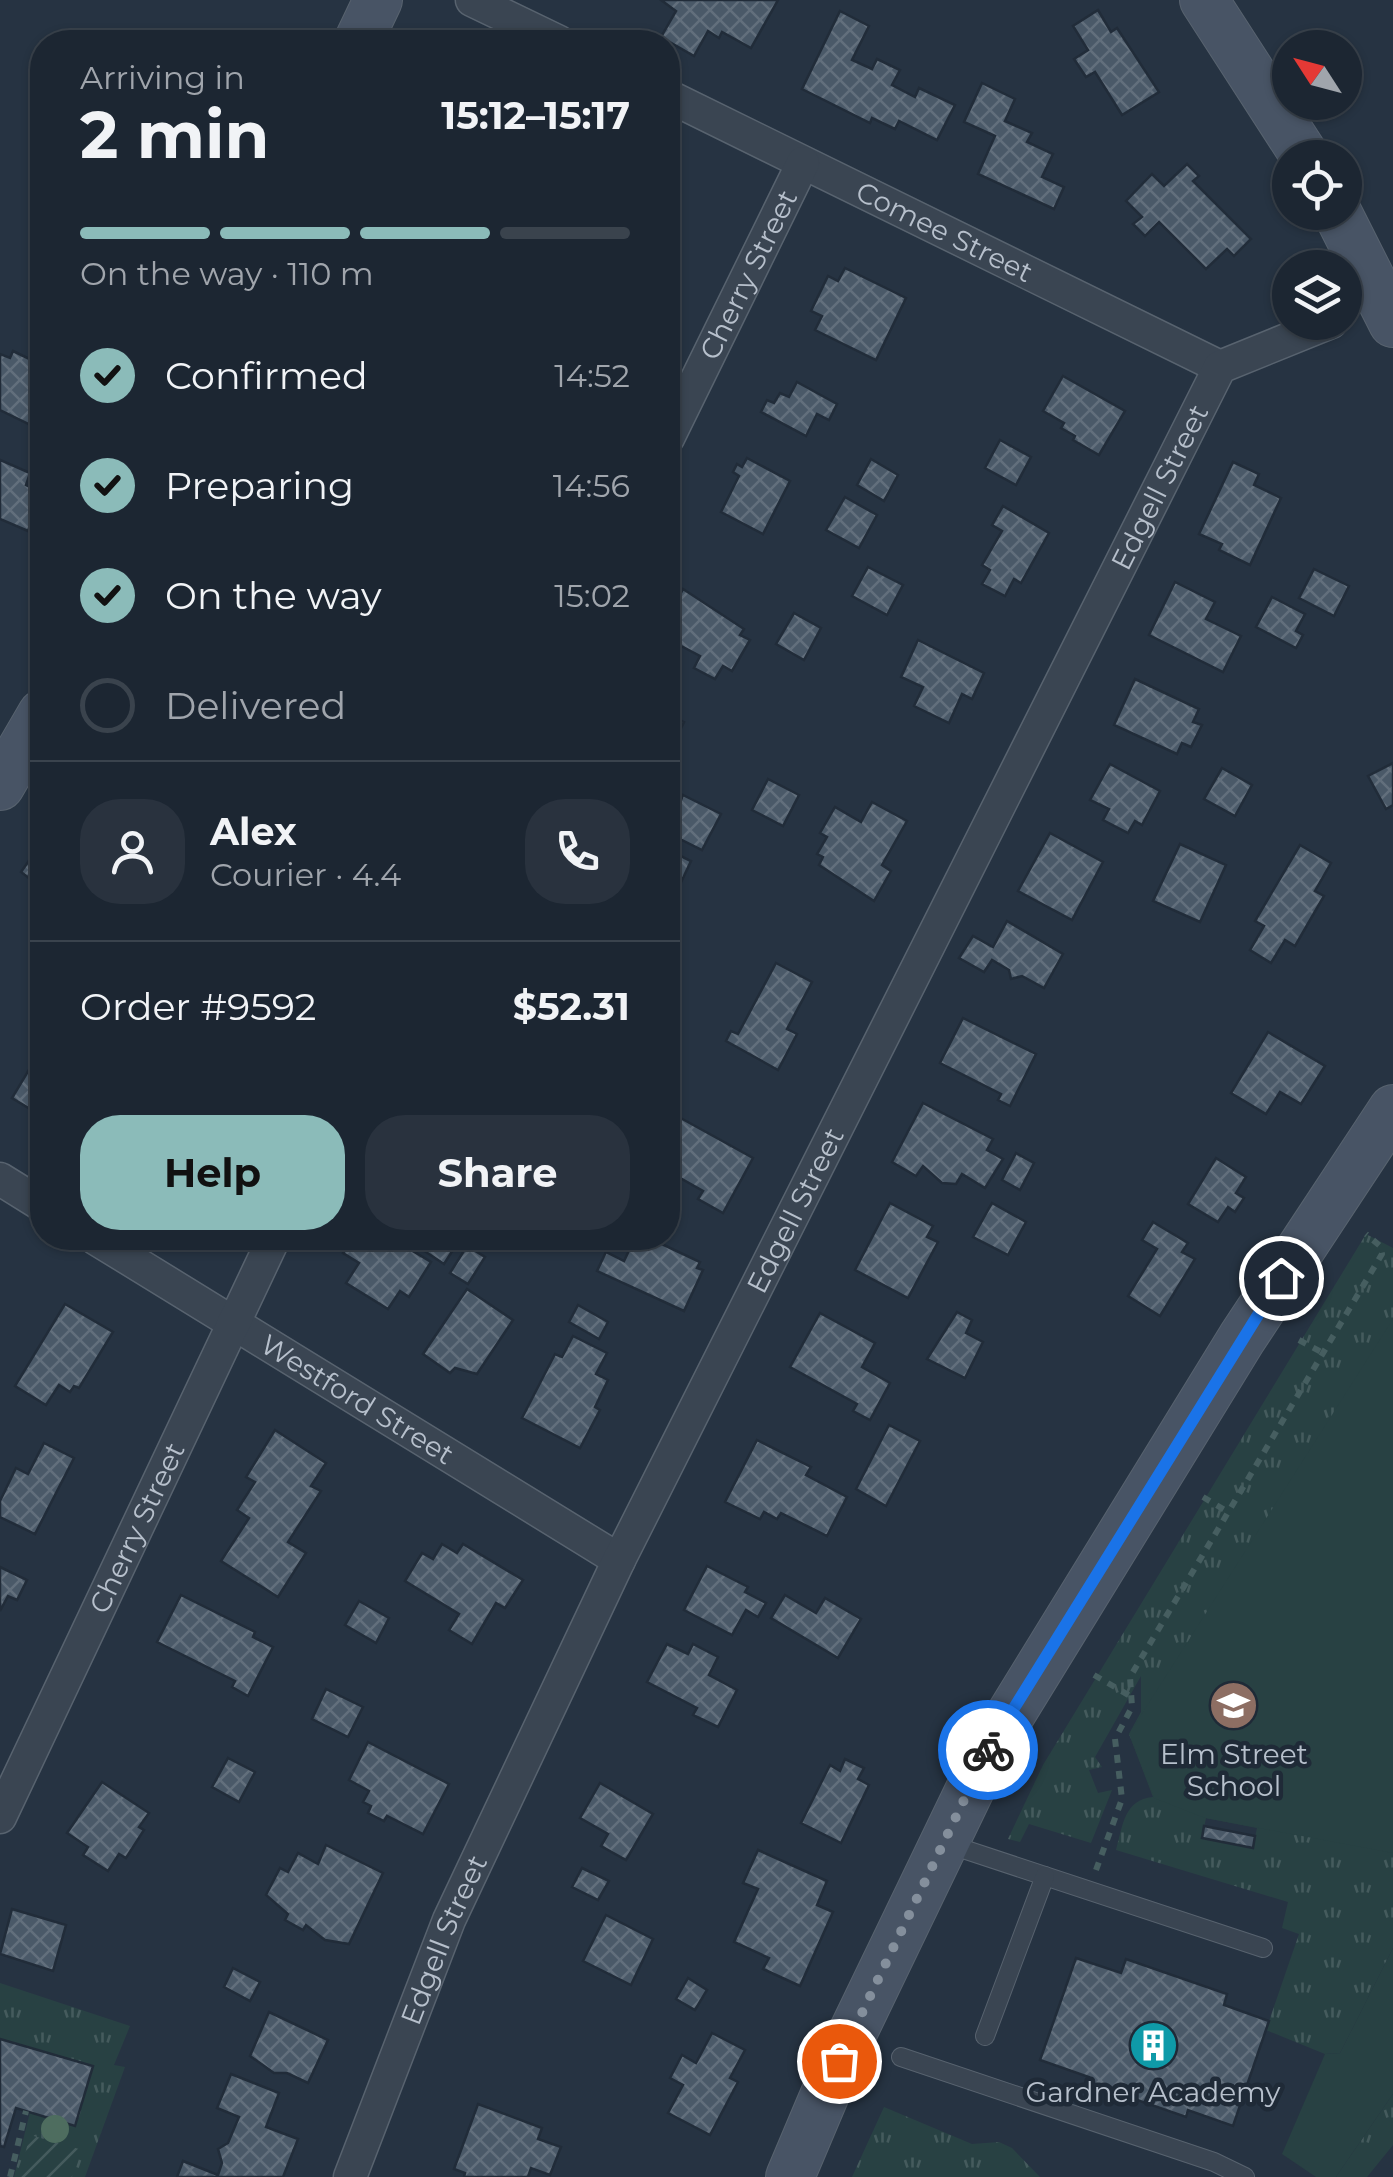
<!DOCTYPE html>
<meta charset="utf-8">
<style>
:root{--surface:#1c2632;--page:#29323e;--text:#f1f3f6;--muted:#a0a5ac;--line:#3a434d;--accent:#8bbbb9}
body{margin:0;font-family:Montserrat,sans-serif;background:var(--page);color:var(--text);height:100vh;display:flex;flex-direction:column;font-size:38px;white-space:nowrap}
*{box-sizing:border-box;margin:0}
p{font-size:32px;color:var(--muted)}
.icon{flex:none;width:55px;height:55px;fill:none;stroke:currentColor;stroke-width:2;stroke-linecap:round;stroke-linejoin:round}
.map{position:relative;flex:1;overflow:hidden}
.sheet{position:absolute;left:30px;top:30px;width:650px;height:1220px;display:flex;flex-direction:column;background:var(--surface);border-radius:40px;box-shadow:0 2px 8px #0004,0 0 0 2px var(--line)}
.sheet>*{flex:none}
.needle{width:65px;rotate:306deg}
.controls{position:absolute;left:1272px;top:30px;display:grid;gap:20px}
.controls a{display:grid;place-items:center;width:90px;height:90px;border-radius:50%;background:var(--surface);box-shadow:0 2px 8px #0004,0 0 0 2px var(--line);font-size:50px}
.pin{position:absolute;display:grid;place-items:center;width:85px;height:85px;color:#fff;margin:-42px;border:5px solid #fff;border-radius:50%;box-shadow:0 2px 10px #0007}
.courier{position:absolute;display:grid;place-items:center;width:100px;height:100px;margin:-50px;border:8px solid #1a73e8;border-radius:50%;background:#fff;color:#222;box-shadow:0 2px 12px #0007}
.summary em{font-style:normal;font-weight:700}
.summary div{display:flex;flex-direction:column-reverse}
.summary{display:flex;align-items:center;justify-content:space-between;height:170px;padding:0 50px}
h1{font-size:65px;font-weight:700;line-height:75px}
.bar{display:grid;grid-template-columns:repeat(4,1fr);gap:15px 10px;align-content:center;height:120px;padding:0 50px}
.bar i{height:12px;border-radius:8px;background:var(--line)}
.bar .active{background:var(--accent)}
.bar p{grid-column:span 4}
.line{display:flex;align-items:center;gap:25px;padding:0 50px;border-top:2px solid var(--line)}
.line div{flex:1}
.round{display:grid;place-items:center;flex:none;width:105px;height:105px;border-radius:40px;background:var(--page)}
ol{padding:0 50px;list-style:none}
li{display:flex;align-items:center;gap:30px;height:110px}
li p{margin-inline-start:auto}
li .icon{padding:10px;border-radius:50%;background:var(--accent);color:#111;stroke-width:4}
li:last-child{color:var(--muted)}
li i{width:55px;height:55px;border:5px solid var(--line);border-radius:50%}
.action{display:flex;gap:20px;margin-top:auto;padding:20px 50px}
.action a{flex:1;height:115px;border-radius:40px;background:var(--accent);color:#111;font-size:40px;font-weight:700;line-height:115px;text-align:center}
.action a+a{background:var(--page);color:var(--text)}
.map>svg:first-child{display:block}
</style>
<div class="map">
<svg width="1393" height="2177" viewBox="0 0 1393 2177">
<defs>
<pattern id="grass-tufts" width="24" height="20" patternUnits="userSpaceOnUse" patternTransform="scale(2.5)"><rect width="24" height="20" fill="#284143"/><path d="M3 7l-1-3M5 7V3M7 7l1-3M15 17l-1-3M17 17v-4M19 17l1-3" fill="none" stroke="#455b5d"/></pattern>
<pattern id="garden-furrows" width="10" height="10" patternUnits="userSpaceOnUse" patternTransform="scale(2.5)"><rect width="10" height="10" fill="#284143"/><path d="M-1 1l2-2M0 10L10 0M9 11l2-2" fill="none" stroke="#455b5d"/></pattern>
<pattern id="building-cross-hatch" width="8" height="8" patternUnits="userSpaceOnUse" patternTransform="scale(2.5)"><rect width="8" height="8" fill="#4a5968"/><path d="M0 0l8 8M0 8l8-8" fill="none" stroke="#626f7c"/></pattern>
</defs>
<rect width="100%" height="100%" fill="#263342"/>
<g fill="url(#grass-tufts)" fill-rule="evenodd">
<path d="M1366 1234 1393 1248V1948L1340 2053 1325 2054 1266 2030 1299 1934 1282 1928 1288 1902 1116 1850C1123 1825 1124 1800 1153 1797L1129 1734 1141 1712V1676L1095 1757 1102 1767 1089 1770 1098 1793 1112 1790 1091 1843 1029 1824 1020 1842 1008 1839 1043 1765ZM1206 1818 1257 1828 1253 1847 1202 1837Z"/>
<path d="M0 1983 130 2026 114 2065 125 2067 85 2177H14L30 2112 75 2125 93 2067 0 2039Z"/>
<path d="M1393 2094V2145L1367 2177H1336Z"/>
<path d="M884 2107 972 2144 999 2142 1012 2148 1040 2177H852Z"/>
</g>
<g fill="#284143">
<path d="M1393 1319V1853L1205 1818 1154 1798 1129 1734Z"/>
<path d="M1393 1948V2094L1336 2177H1316L1282 2154 1325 2054 1340 2053Z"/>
</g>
<path fill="url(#garden-furrows)" d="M30 2135 79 2149 72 2177H19Z"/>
<g fill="url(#building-cross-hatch)" stroke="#212c39" stroke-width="2.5">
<path d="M661 0H778L751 48 722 32 719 38 708 31 694 56 661 37 676 11Z"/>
<path d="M1098 10 1111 32 1117 28 1159 92 1122 115 1095 72 1086 77 1074 59 1088 50 1073 26Z"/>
<path d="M840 11 869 26 852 60 872 69 877 59 900 70 892 85 915 97 919 88 955 105 937 140 899 121 895 129 872 118 870 123 802 89Z"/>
<path d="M982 83 1015 99 1005 121 1032 133 1027 142 1053 154 1042 177 1064 187 1054 209 978 174 995 136 964 122Z"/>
<path d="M1187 164 1199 176 1193 181 1251 239 1234 256 1227 249 1206 269 1159 222 1145 236 1133 224 1142 217 1126 201 1152 174 1164 186Z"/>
<path d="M845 268 906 298 876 360 815 330 822 316 811 311 828 276 838 281Z"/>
<path d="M13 351 42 365 39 429 0 410V354L10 358Z"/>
<path d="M1063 376 1125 411 1099 455 1073 440 1075 436 1061 428 1064 423 1043 411Z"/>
<path d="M797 382 837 404 829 420 817 414 806 436 761 412 767 400 774 403 780 393 789 397Z"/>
<path d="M1000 440 1031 457 1016 485 985 468Z"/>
<path d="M747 458 790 481 763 534 721 512 739 476 733 472 737 464 742 467Z"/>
<path d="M871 459 898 475 884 501 857 485Z"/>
<path d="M0 460 30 473 26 485 42 492 28 531 0 519Z"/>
<path d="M1233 462 1259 474 1254 485 1281 498 1250 565 1219 550 1222 544 1199 534Z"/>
<path d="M845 497 877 515 859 548 826 530Z"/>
<path d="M1003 506 1049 533 1021 583 1014 579 1005 596 982 584 990 570 982 565 1002 531 992 525Z"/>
<path d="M868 567 903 585 887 615 852 596Z"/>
<path d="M1314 569 1349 586 1334 616 1299 598Z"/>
<path d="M1175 582 1215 602 1206 619 1241 636 1223 672 1149 635Z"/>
<path d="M683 589 744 629 740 635 750 640 732 671 723 666 715 679 694 668 700 656 668 639V618Z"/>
<path d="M1272 597 1305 614 1296 631 1303 635 1296 648 1256 627Z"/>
<path d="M794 613 821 628 804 660 776 644Z"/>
<path d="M918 640 984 673 972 699 962 694 949 723 914 706 923 687 901 677Z"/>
<path d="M1135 679 1199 709 1193 722 1202 725 1191 747 1182 743 1177 754 1114 725Z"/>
<path d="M668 715 684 722 668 754Z"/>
<path d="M1393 763V805L1386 809 1368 776Z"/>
<path d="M1110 764 1160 791 1142 825 1135 821 1128 833 1103 820 1109 809 1090 800Z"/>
<path d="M1222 768 1252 785 1235 816 1204 799Z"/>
<path d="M768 779 799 795 783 826 752 810Z"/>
<path d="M683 795 721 814 702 850 668 833Z"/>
<path d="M872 802 907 821 882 865 891 871 874 901 819 865 823 857 817 854 827 837 820 833 835 807 861 822Z"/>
<path d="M1050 833 1103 862 1072 920 1018 891Z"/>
<path d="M42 842V888L21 872Z"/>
<path d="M1180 844 1226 865 1200 922 1153 901Z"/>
<path d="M1300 845 1331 863 1315 891 1324 896 1295 946 1285 940 1271 963 1250 950 1264 926 1255 921Z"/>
<path d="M668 850 691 861 668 910Z"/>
<path d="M1007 921 1063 954 1044 988 1022 976 1011 979 1009 970 992 960 984 972 959 958 973 936 993 947Z"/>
<path d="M776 963 812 982 787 1029 797 1034 778 1070 726 1041 731 1031 738 1034Z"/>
<path d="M963 1018 1036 1054 1010 1106 998 1100 1001 1094 940 1063Z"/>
<path d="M1268 1032 1325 1066 1301 1104 1280 1092 1266 1114 1231 1093Z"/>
<path d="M36 1058 42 1062V1126L31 1119 35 1112 12 1098Z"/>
<path d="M923 1103 993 1139 987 1150 1003 1159 985 1188 962 1174 956 1184 942 1183 923 1166 916 1176 892 1162Z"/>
<path d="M677 1116 753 1158 723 1213 698 1199 703 1191 680 1178 668 1201V1134Z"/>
<path d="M1016 1153 1034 1163 1020 1190 1002 1180Z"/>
<path d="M1216 1158 1246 1177 1236 1193 1244 1198 1235 1212 1228 1207 1218 1222 1188 1204Z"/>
<path d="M890 1203 933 1226 927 1237 938 1242 908 1298 855 1270Z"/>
<path d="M992 1203 1026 1222 1008 1255 973 1237Z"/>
<path d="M1153 1222 1188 1243 1182 1252 1195 1259 1160 1316 1128 1296 1157 1249 1142 1240Z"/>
<path d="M353 1238H391L431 1262 409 1297 400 1291 388 1309 346 1283 359 1263 343 1253Z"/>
<path d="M431 1238 460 1239 444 1264 423 1250Z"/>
<path d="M635 1238 643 1241 649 1238 700 1262 697 1268 703 1270 684 1311 597 1271 606 1252 624 1261Z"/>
<path d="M467 1246 485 1257 468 1284 450 1273Z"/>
<path d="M467 1289 513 1320 477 1374 455 1368 450 1373 423 1354Z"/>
<path d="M65 1304 113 1332 79 1388 74 1386 70 1392 59 1385 46 1405 15 1386Z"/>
<path d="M578 1305 608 1322 599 1339 569 1322Z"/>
<path d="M957 1312 972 1320 966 1333 983 1342 965 1378 927 1359Z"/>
<path d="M820 1313 875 1343 862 1367 890 1383 870 1420 853 1411 857 1404 790 1367Z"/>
<path d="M573 1336 607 1353 596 1374 608 1380 595 1407 600 1410 580 1448 522 1418 555 1354 562 1357Z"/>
<path d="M889 1425 920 1441 886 1506 856 1489Z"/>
<path d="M275 1430 326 1463 311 1486 321 1491 288 1542 306 1553 278 1597 221 1561 249 1518 237 1510 255 1482 246 1477Z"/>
<path d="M757 1440 811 1467 806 1475 847 1497 827 1536 781 1513 777 1519 764 1512 760 1519 725 1502Z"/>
<path d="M44 1443 74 1458 35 1534 0 1517V1501L16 1468 28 1474Z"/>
<path d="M442 1544 457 1553 463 1544 523 1580 505 1608 496 1603 472 1644 449 1630 459 1614 405 1581 422 1553 433 1559Z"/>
<path d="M707 1566 748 1587 745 1592 766 1603 758 1617 746 1610 732 1635 684 1610Z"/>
<path d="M0 1567 27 1580 17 1600 8 1596 0 1611Z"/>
<path d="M181 1595 255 1632 253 1637 273 1647 248 1696 232 1687 235 1681 157 1642Z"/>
<path d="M785 1595 816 1613 825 1598 861 1619 838 1658 771 1618Z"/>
<path d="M359 1601 389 1618 376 1643 345 1625Z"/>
<path d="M667 1644 688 1654 693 1644 718 1657 709 1675 737 1690 718 1727 693 1715 697 1708 647 1682Z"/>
<path d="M326 1689 363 1707 348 1737 312 1719Z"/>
<path d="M368 1742 449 1784 423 1834 387 1816 384 1821 368 1813 371 1806 363 1802 369 1791 349 1780Z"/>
<path d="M228 1758 255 1772 239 1802 212 1787Z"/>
<path d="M845 1759 864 1768 858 1779 869 1785 841 1843 801 1823 830 1765 840 1771Z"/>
<path d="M102 1782 149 1813 139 1827 144 1830 126 1858 119 1854 108 1871 83 1855 88 1847 67 1833Z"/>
<path d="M600 1783 653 1814 626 1860 601 1846 608 1834 580 1818Z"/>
<path d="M1204 1826 1255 1836 1253 1848 1202 1838Z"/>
<path d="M326 1845 383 1873 349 1944 325 1940 306 1925 303 1930 285 1920 288 1914 266 1895 280 1868 288 1872 298 1853 318 1864Z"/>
<path d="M758 1850 827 1881 817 1905 833 1912 800 1986 763 1969 769 1958 734 1942 758 1889 743 1883Z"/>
<path d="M582 1868 609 1881 598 1900 572 1887Z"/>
<path d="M12 1909 66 1925 53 1971 0 1954Z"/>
<path d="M606 1915 653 1939 631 1985 583 1961Z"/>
<path d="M1076 1958 1121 1973 1126 1959 1227 1994 1224 2005 1269 2021 1233 2126 1188 2110 1186 2117 1088 2083 1089 2077 1040 2060Z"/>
<path d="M233 1968 260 1982 250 2001 224 1987Z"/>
<path d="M688 1978 707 1990 695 2010 676 1999Z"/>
<path d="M269 2012 328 2040 308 2083 287 2073H274L250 2056Z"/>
<path d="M712 2033 745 2050 730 2078 738 2082 710 2135 668 2113 683 2085 670 2078 682 2055 696 2063Z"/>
<path d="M0 2039 93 2066 75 2126 16 2108 4 2147 0 2146Z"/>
<path d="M231 2074 279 2093 266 2127 298 2139 283 2177H177L183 2161 218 2175 222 2163 218 2149 228 2143 239 2117 217 2108Z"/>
<path d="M478 2104 542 2128 538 2139 561 2147 550 2175 531 2168 528 2177H464L465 2173 454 2169Z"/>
</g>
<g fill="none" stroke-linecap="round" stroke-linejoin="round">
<defs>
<g id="lane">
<path d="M948 1844 1263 1948"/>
<path d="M985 2036 1045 1876"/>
<path d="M901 2057 1214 2162 1245 2177"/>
</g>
<g id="street">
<path d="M472 0 559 42"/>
<path id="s1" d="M668 96 1220 367"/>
<path id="s2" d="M668 438 803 163"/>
<path d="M0 1179 42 1205"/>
<path id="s3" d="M95 1238 619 1560"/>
<path id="s4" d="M0 1817 274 1238"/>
<path id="s5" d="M350 2177 449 1920 619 1560 1220 367 1331 322"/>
</g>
<g id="secondary">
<path d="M1204 0 1306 158"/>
<path d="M358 42 378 0"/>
<path d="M1337 212 1393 323"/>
<path d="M0 786 42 714"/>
<path d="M790 2177 839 2061 990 1748 1242 1338 1393 1109"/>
</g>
</defs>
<use href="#lane" stroke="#58636f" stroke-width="20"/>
<use href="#street" stroke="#58636f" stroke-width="35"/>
<use href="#secondary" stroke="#58636f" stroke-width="50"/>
<g stroke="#465e60" stroke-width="6" stroke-dasharray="8 8" stroke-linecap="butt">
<path d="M1299 1340 1323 1353"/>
<path d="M1203 1497 1228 1512"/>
<path d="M1094 1675 1132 1697"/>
<path d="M1096 1870 1122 1799 1115 1739 1132 1707 1130 1677 1382 1254 1380 1246 1366 1234"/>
<path d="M10 2177 26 2111"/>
</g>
<use href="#lane" stroke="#3a4552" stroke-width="18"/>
<use href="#street" stroke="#3a4552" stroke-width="32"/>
<use href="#secondary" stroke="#485465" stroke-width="48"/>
</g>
<circle fill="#4e6d5f" cx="55" cy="2129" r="14"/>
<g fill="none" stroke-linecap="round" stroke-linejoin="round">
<path stroke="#848f9c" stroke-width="10" stroke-dasharray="0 18" d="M839 2061 988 1750"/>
<path stroke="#1a73e8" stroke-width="12" d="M988 1750 1281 1278"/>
</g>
<defs>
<symbol id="school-disc" viewBox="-11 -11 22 22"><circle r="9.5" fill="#8d6e63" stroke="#1f2a37"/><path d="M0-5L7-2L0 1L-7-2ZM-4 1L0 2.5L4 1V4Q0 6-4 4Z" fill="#fff"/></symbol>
<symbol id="building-disc" viewBox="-11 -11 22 22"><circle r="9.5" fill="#0f9aa8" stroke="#1f2a37"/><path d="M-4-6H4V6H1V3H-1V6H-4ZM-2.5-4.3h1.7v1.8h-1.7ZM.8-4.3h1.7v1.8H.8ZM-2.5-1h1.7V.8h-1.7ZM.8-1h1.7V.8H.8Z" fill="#fff"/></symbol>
</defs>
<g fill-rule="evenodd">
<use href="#school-disc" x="1206" y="1678" width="55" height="55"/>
<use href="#building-disc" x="1126" y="2018" width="55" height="55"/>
</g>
<g text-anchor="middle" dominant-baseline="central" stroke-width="9" stroke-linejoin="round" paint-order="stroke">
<g font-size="28" fill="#b7c0cc" stroke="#1f2a37">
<text stroke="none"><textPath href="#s1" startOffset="308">Comee Street</textPath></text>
<text stroke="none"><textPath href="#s2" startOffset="182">Cherry Street</textPath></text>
<text stroke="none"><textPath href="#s5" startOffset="1875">Edgell Street</textPath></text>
<text stroke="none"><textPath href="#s5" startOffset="1065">Edgell Street</textPath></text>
<text stroke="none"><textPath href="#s3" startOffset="308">Westford Street</textPath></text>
<text stroke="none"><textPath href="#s4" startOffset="320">Cherry Street</textPath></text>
<text stroke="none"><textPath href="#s5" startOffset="255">Edgell Street</textPath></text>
</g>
<g font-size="28" fill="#b7c0cc" stroke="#1f2a37">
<text x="1234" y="1754">Elm Street<tspan x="1234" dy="32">School</tspan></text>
<text x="1153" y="2092">Gardner Academy</text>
</g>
</g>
</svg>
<div class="controls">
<a><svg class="needle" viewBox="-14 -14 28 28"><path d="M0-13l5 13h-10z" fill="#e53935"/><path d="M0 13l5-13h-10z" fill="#a0a5ac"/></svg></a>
<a><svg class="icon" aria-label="locate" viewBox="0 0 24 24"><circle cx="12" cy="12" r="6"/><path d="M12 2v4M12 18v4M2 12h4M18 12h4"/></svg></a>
<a><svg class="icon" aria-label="layers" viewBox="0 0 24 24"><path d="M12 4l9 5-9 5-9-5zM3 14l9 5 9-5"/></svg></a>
</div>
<div class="pin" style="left:839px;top:2061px;background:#ea580c"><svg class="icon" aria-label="bag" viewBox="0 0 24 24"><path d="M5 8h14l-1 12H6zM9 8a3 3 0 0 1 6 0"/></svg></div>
<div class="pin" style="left:1281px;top:1278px;background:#1f2937"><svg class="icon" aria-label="home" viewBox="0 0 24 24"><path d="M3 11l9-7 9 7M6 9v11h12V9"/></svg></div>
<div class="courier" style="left:988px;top:1750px"><svg class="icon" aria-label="bike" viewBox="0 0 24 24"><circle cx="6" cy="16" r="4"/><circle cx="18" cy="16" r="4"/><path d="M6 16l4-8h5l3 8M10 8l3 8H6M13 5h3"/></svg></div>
<section class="sheet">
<div class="summary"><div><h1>2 min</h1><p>Arriving in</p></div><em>15:12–15:17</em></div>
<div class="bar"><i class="active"></i><i class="active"></i><i class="active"></i><i></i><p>On the way · 110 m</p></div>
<ol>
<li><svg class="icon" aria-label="check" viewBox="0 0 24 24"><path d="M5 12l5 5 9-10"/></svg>Confirmed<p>14:52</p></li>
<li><svg class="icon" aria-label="check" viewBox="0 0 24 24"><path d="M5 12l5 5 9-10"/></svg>Preparing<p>14:56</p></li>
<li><svg class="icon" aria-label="check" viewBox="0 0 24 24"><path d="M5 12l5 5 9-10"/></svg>On the way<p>15:02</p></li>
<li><i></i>Delivered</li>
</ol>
<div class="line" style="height:180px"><a class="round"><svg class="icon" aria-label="person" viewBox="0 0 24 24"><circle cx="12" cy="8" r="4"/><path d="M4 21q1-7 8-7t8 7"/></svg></a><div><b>Alex</b><p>Courier · 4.4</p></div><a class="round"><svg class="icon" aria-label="phone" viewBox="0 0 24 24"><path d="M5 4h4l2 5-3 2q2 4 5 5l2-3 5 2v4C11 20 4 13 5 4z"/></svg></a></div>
<div class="line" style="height:130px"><div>Order #9592</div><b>$52.31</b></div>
<div class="action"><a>Help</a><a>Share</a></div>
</section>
</div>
